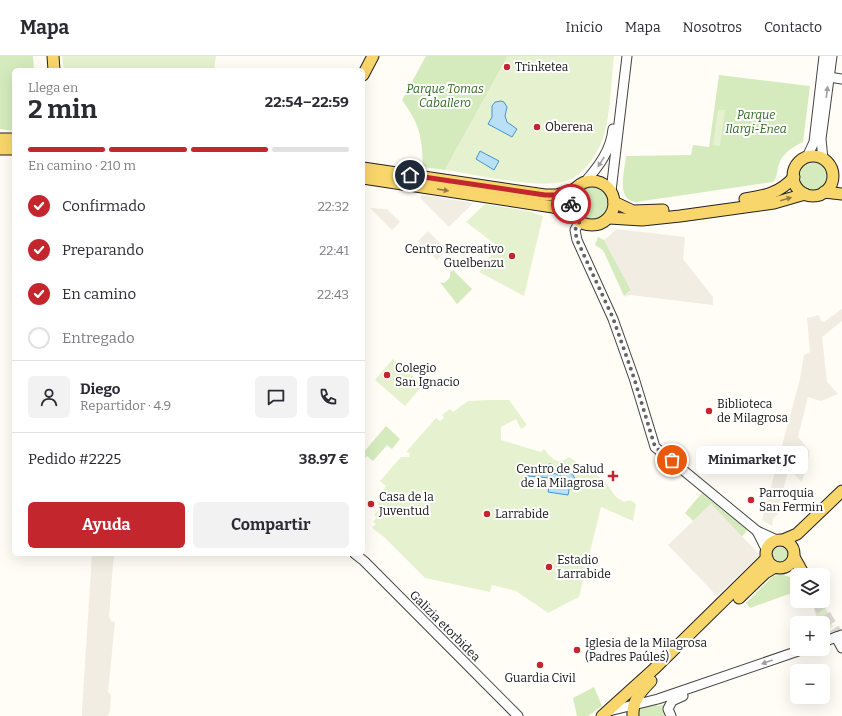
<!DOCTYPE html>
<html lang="es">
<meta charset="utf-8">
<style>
:root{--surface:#fff;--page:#f2f2f3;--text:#2b2b33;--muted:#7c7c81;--line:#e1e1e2;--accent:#c4262e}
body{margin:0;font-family:Bitter,serif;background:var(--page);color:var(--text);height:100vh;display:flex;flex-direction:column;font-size:15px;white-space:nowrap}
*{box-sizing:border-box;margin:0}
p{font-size:13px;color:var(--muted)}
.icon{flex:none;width:22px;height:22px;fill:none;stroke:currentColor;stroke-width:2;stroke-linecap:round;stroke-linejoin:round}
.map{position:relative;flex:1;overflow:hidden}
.sheet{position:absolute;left:12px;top:12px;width:353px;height:488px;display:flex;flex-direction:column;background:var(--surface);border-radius:6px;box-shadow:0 4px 16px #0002}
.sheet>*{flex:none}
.fabs{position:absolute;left:790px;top:512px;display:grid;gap:8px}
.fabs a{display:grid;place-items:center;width:40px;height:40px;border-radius:6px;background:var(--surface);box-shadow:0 4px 16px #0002;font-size:20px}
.pin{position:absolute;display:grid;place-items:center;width:34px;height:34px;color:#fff;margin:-17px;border:2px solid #fff;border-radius:50%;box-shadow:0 1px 4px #0007}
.courier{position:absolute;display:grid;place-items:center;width:40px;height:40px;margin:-20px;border:3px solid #c4262e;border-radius:50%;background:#fff;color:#222;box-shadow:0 1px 5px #0007}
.bubble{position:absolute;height:28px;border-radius:6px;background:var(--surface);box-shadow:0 4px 16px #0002;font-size:13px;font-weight:700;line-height:28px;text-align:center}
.overview em{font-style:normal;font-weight:700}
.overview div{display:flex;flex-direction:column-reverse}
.overview{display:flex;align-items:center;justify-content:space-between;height:68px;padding:0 16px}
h1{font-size:26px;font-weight:700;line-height:30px}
.bar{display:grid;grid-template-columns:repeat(4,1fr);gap:6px 4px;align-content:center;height:48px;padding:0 16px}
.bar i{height:5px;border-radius:3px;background:var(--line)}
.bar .selected{background:var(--accent)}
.bar p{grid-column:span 4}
.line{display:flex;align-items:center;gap:10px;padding:0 16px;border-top:1px solid var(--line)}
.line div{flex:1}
.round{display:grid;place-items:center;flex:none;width:42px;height:42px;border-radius:6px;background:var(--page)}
ol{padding:0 16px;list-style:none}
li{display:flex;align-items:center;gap:12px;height:44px}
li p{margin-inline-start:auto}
li .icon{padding:4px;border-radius:50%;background:var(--accent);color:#fff;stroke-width:4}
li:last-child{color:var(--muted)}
li i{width:22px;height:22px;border:2px solid var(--line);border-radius:50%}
.cta{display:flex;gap:8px;margin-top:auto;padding:8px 16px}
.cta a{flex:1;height:46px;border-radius:6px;background:var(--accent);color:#fff;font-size:16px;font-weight:700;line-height:46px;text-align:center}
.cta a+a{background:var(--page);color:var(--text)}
header{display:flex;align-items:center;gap:24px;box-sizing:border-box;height:56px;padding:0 20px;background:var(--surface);border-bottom:1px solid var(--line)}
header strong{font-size:19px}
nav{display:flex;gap:22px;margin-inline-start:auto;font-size:14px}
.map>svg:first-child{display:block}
</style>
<header>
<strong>Mapa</strong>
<nav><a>Inicio</a><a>Mapa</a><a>Nosotros</a><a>Contacto</a></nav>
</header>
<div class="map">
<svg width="842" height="660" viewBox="0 0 842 660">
<rect width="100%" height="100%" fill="#fffdf5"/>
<g fill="#d5ebbd">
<path d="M0 0H33L34 14H14V75L0 73Z"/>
<path d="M426 0H508L445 114 423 111C422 80 420 69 402 44Z"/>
<path d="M719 19 810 30 803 86C792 91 781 98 778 111 777 117 777 122 773 126L636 146C615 144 625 114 626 100L691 99 693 89 709 91Z"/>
<circle cx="813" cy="120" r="14"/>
<circle cx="593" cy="147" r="18"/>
<path d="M598 181 604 184 631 234 624 240 603 194 595 189Z"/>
<path d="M453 214 472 233 457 248 440 226 444 227C448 224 451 222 450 216Z"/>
<path d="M386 370 400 383 392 393 387 389 373 405 367 400 363 404V397Z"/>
<path d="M702 437 747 474 742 481 711 448 693 465 685 457Z"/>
<circle cx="781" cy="497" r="9"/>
<path d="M781 518 792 522 797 528V535L750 552 746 547 773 520Z"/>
<path d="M594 631 602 650 588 660H577L573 642Z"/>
<path d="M672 645 671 660H637V654L653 648 659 650Z"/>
</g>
<g fill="#e6f2cf">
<path d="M62 0H216L214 14H64Z"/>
<path d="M508 0H614C611 26 611 54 604 79 599 96 584 120 566 125 541 134 474 118 445 114Z"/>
<path d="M718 54H725L720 90 713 89Z"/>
<path d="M485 148 527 155 543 160 524 240 479 216 484 210 496 189 466 166Z"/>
<path d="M393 303 423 329 405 350 375 324Z"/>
<path d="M489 344H509L527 369 521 373 516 363 501 371V384L541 396 544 393C551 402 558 410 569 401 576 406 603 422 607 428 613 436 614 441 624 446L630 444 636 448 633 465 601 451 579 541 548 557 516 535 492 529 490 536 425 522 384 481 372 472 376 468 373 466 377 461 374 459 380 452 377 450 379 447 377 446 386 430 380 425 401 401H409L410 397 406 396 436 362 440 365 444 362 442 359 450 353 453 356 468 345Z"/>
<path d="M825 550 833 571 823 574V567H819L814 554Z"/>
</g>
<g fill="#f1ede2">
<path d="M422 139H425L473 147 449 171 420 142Z"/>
<path d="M370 152 387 153 400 166 392 174Z"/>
<path d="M617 173 685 181 683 203 713 241V249L630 239 624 241 631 234 604 184Z"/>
<path d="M428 175 447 194 437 204 418 185Z"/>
<path d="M842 253V265L822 281 827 326 838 338 821 345 808 341 798 381 810 395 802 426 791 415H788L777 459 773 463 772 470 762 464 800 323 804 299 810 296 807 262 819 259 821 265 824 266Z"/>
<path d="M711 448 760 499 717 540 668 489Z"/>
<path d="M92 498H115L113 508 109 560 111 565 115 566 108 636 111 639 110 656 107 660H82V655Z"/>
</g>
<g fill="#b9e0f7" stroke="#3f96cf">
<path d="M501 45 504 46 507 51 505 60 507 66 517 73 512 81 488 68 492 61V50L495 46Z"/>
<path d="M480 95 499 105 494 114 476 103Z"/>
<path d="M551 408 552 417 561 419 564 413 573 419 579 431 569 425 561 424V421L557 420 553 426 570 429 568 439 548 436 551 422 528 420 527 417 537 410 539 416 542 417 545 415 544 409Z"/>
</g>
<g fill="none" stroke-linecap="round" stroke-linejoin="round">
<path stroke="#dbdad3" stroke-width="11" stroke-dasharray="11 5.5" stroke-linecap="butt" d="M816 545 842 585"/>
<defs>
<g id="minor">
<path d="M829 21 842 23"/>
<path d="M807 101 814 86 824 0"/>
<path d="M823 103 821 83 832 0"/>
<path d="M585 126C599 110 611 94 613 73"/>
<path d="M611 135 627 0"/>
<path d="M580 165 575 174 577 184 613 263 634 322 655 391 757 475 777 484"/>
<path d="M757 475 767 495"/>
<path d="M355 498 364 505 518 660"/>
<path d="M836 581 842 592"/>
<path d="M823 586 842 579"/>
<path d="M609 655 658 643 804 593"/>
<path d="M671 660 668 653 672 645 683 640"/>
</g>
<g id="major">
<path d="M53 0 54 14"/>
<path d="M363 19 373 0"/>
<path d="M0 83H14"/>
<path d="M0 93H14"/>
<circle cx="813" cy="120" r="20"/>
<path d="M363 112 545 139H557L575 133"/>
<path d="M363 122 553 151 574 159"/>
<circle cx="592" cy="147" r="22"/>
<path d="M824 136 842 138"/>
<path d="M745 143C765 140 780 137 794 121"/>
<path d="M614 146 633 155 663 154"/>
<path d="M609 162 642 164 680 160 774 147 805 138"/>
<path d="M783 484 797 478 842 435"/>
<circle cx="780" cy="498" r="14"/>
<path d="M794 501 804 519"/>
<path d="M739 542 765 517 775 511"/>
<path d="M602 660 654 613 767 502"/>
<path d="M633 660C632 645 641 635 651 625"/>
</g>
</defs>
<use href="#minor" stroke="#444" stroke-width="11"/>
<use href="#major" stroke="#222" stroke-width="13"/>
<use href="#minor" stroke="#fff" stroke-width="9"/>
<use href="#major" stroke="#f9d66b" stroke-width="11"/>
</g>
<defs><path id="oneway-solid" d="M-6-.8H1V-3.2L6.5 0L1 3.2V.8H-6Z"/></defs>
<g fill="#a0a0a0">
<use href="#oneway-solid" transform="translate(827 36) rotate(-82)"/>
<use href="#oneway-solid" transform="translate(601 106) rotate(123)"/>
<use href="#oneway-solid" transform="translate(767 606) rotate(160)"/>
</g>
<g fill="#917d42">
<use href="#oneway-solid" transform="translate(443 134) rotate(9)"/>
<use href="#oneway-solid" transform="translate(786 143) rotate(-16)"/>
</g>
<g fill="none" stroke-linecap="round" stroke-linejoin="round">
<path stroke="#646461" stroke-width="4" stroke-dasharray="0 7.2" d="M571 148 574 159 580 165 575 174 577 184 613 262 634 322 655 391 672 404"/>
<path stroke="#c4262e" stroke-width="5" d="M410 119 545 139H557L575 133 572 139 571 148"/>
</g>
<g fill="#c4262e" stroke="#fff" stroke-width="1.5">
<circle cx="507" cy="11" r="4"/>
<circle cx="537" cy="71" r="4"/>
<circle cx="512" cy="200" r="4"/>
<circle cx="387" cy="319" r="4"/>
<circle cx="709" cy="355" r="4"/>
<path d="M611 414h4v4h4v4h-4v4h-4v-4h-4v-4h4z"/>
<circle cx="751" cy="444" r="4"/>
<circle cx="371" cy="448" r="4"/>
<circle cx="487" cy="458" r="4"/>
<circle cx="549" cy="511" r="4"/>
<circle cx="577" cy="594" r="4"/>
<circle cx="540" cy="609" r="4"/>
</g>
<g text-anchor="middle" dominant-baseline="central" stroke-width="4" stroke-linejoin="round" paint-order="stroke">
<g font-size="12" fill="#111" stroke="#fff" text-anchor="start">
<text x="515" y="11">Trinketea</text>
<text x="545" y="71">Oberena</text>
<text x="504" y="193" text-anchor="end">Centro Recreativo<tspan x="504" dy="14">Guelbenzu</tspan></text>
<text x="395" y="312">Colegio<tspan x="395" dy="14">San Ignacio</tspan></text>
<text x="717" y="348">Biblioteca<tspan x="717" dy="14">de Milagrosa</tspan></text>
<text x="604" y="413" text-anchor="end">Centro de Salud<tspan x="604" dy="14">de la Milagrosa</tspan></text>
<text x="759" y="437">Parroquia<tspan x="759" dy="14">San Fermin</tspan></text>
<text x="379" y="441">Casa de la<tspan x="379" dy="14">Juventud</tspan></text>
<text x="495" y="458">Larrabide</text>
<text x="557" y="504">Estadio<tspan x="557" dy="14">Larrabide</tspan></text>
<text x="585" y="587">Iglesia de la Milagrosa<tspan x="585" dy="14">(Padres Paúles)</tspan></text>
<text x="540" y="622" text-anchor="middle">Guardia Civil</text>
</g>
<g font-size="12" font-style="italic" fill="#2f6b1f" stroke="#fff">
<text x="445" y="33">Parque Tomas<tspan x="445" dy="14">Caballero</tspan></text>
<text x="756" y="59">Parque<tspan x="756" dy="14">Ilargi-Enea</tspan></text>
</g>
<g font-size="12" fill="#111" stroke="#fff">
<text transform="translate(445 570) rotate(45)">Galizia etorbidea</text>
</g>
</g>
</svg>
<div class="fabs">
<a><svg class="icon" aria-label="layers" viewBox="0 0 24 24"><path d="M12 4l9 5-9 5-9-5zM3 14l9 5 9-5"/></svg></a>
<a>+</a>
<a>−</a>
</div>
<div class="pin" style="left:672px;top:404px;background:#ea580c"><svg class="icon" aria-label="bag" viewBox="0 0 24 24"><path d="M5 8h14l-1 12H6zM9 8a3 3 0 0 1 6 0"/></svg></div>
<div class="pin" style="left:410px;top:119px;background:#1f2937"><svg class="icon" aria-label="home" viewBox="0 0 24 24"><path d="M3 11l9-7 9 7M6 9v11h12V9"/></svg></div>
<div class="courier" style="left:571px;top:148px"><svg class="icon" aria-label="bike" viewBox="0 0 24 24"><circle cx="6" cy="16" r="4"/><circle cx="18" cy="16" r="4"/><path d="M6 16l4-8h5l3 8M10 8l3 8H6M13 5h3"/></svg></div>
<div class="bubble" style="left:696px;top:390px;width:112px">Minimarket JC</div>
<section class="sheet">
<div class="overview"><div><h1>2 min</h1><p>Llega en</p></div><em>22:54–22:59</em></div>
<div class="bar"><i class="selected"></i><i class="selected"></i><i class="selected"></i><i></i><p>En camino · 210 m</p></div>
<ol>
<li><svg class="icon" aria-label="check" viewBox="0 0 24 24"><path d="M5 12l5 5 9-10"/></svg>Confirmado<p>22:32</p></li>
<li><svg class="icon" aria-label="check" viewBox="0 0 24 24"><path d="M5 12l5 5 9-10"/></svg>Preparando<p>22:41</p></li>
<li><svg class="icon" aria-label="check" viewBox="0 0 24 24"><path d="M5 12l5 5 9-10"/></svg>En camino<p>22:43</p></li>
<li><i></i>Entregado</li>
</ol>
<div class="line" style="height:72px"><a class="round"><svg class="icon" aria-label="person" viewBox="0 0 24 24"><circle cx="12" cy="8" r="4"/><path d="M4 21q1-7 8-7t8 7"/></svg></a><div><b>Diego</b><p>Repartidor · 4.9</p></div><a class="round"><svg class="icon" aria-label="chat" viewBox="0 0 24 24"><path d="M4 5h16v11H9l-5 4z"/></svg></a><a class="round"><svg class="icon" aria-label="phone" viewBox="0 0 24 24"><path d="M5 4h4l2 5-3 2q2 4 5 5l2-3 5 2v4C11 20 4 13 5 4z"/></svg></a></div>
<div class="line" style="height:52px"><div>Pedido #2225</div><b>38.97 €</b></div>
<div class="cta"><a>Ayuda</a><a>Compartir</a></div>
</section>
</div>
